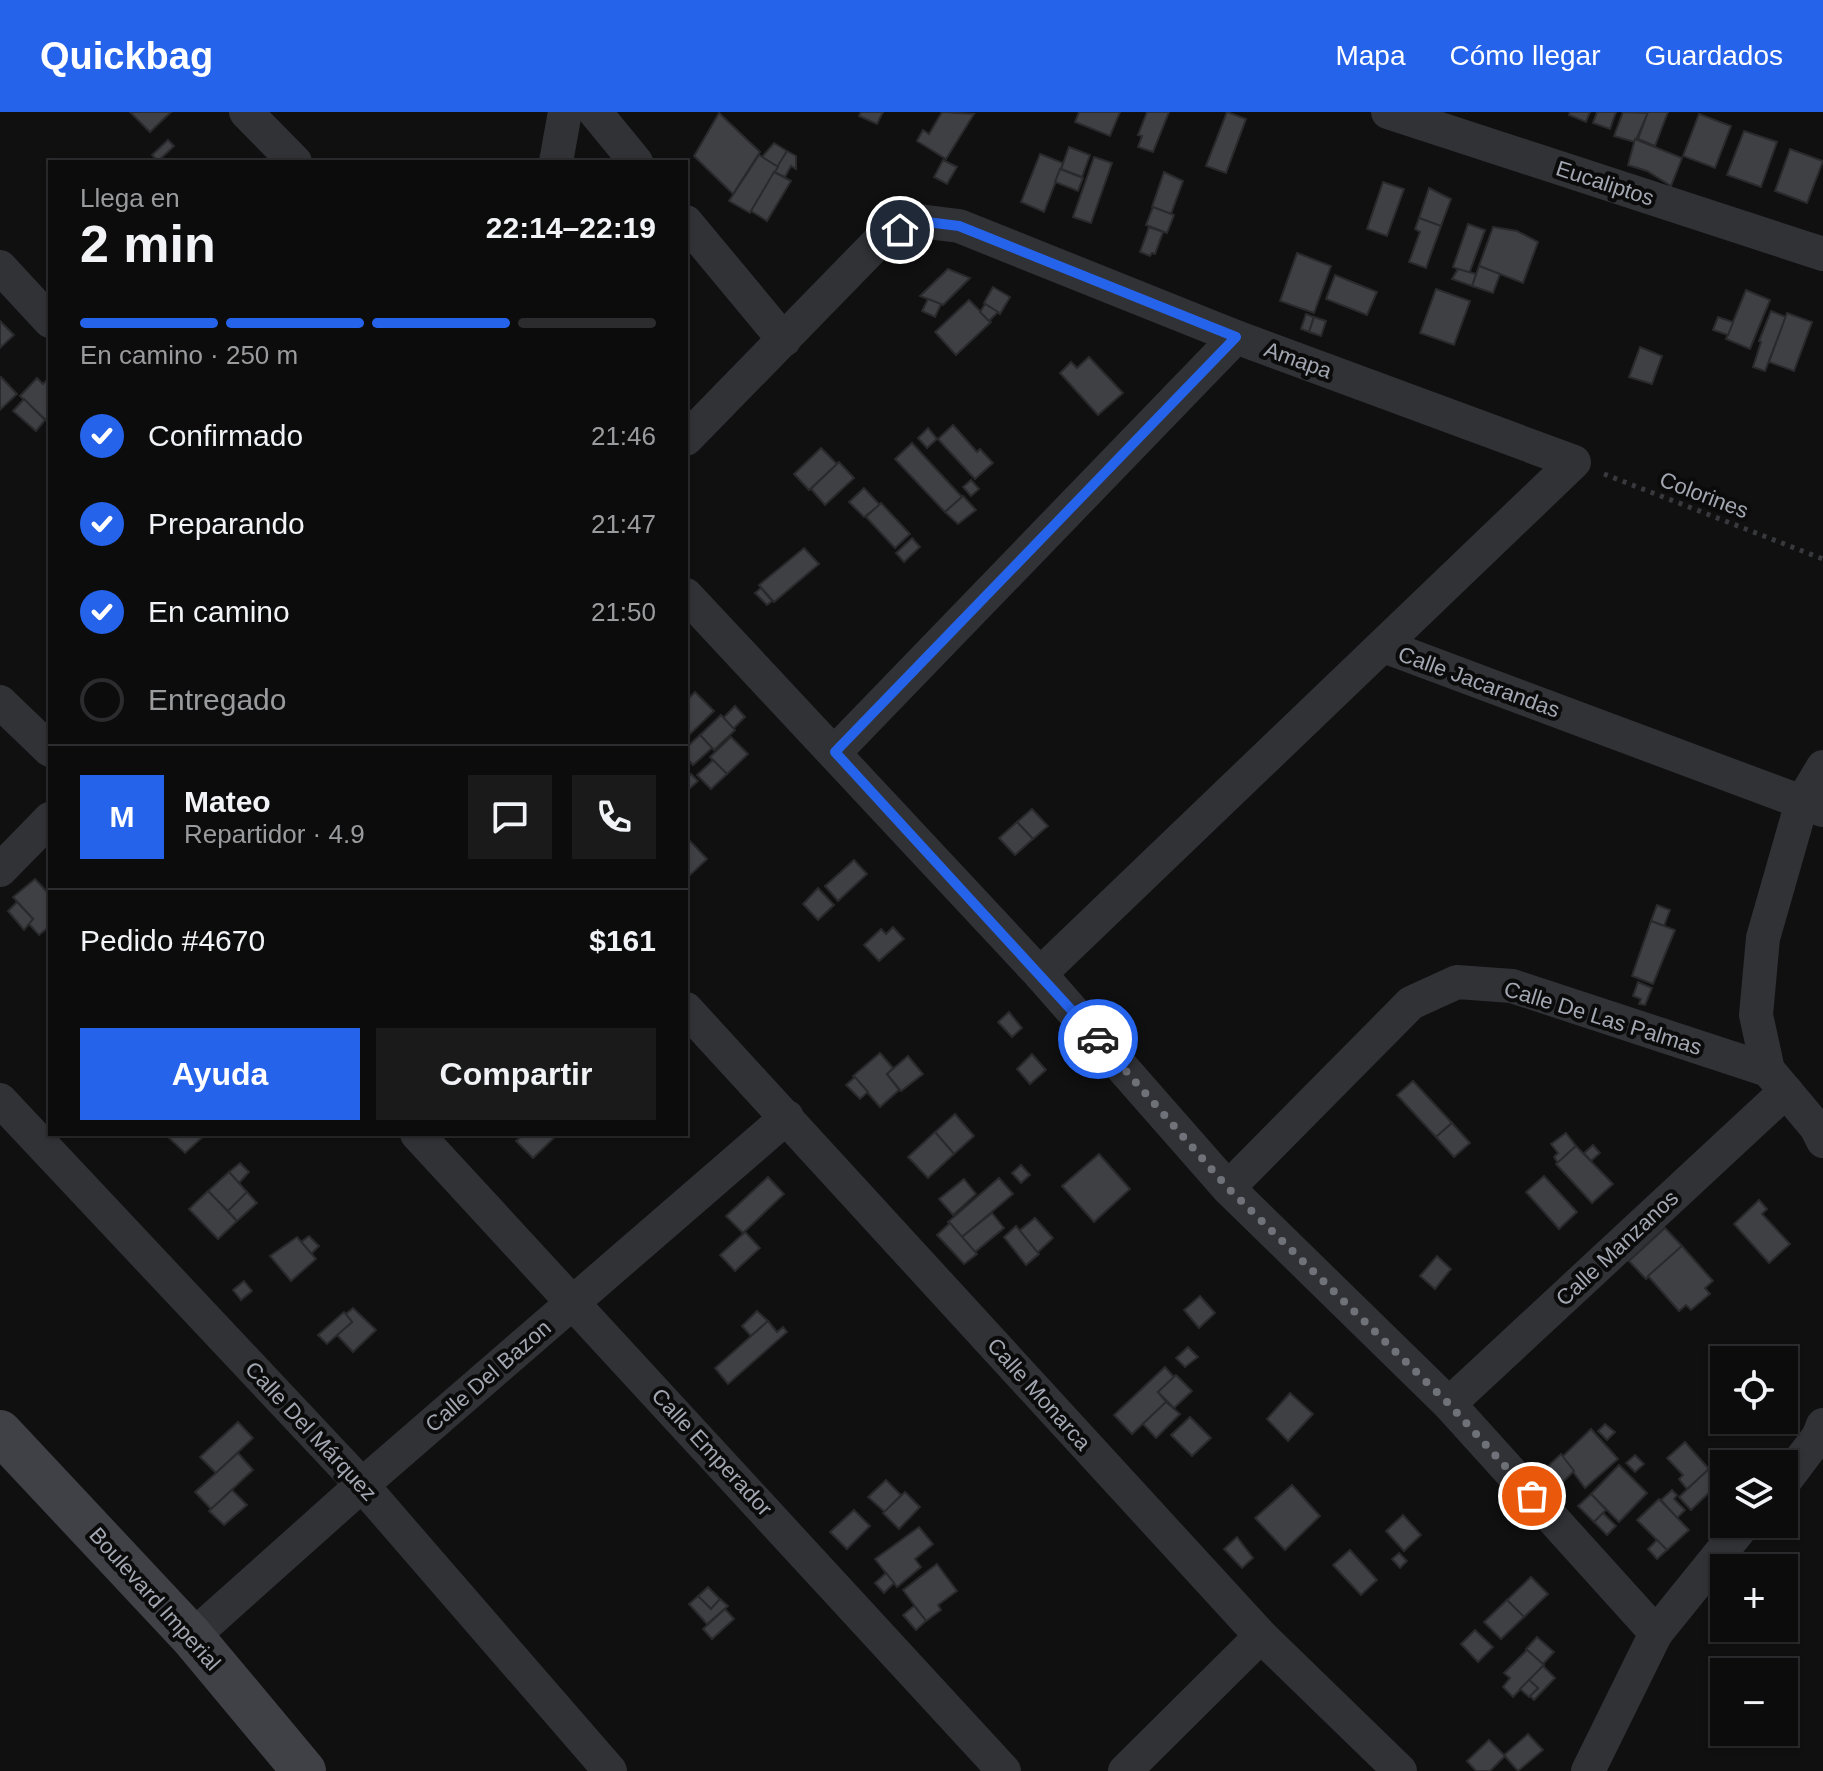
<!DOCTYPE html>
<html lang="es">
<meta charset="utf-8">
<style>
:root{--surface:#0c0c0d;--page:#1a1a1b;--text:#f1f3f6;--muted:#9a9b9d;--line:#2c2c2e;--accent:#2563eb}
body{margin:0;font-family:Helvetica,sans-serif;background:var(--page);color:var(--text);height:100vh;display:flex;flex-direction:column;font-size:30px;white-space:nowrap}
*{box-sizing:border-box;margin:0}
p{font-size:26px;color:var(--muted)}
.icon{flex:none;width:44px;height:44px;fill:none;stroke:currentColor;stroke-width:2;stroke-linecap:round;stroke-linejoin:round}
.map{position:relative;flex:1;overflow:hidden}
.side{position:absolute;left:48px;top:48px;width:640px;height:976px;display:flex;flex-direction:column;background:var(--surface);border-radius:0px;box-shadow:0 2px 6px #0004,0 0 0 2px var(--line)}
.side>*{flex:none}
.buttons{position:absolute;left:1710px;top:1234px;display:grid;gap:16px}
.buttons a{display:grid;place-items:center;width:88px;height:88px;border-radius:0px;background:var(--surface);box-shadow:0 2px 6px #0004,0 0 0 2px var(--line);font-size:40px}
.pin{position:absolute;display:grid;place-items:center;width:68px;height:68px;color:#fff;margin:-34px;border:4px solid #fff;border-radius:50%;box-shadow:0 2px 8px #0007}
.courier{position:absolute;display:grid;place-items:center;width:80px;height:80px;margin:-40px;border:6px solid #2563eb;border-radius:50%;background:#fff;color:#222;box-shadow:0 2px 10px #0007}
.headline em{font-style:normal;font-weight:700}
.headline div{display:flex;flex-direction:column-reverse}
.headline{display:flex;align-items:center;justify-content:space-between;height:136px;padding:0 32px}
h1{font-size:52px;font-weight:700;line-height:60px}
.bar{display:grid;grid-template-columns:repeat(4,1fr);gap:12px 8px;align-content:center;height:96px;padding:0 32px}
.bar i{height:10px;border-radius:6px;background:var(--line)}
.bar .active{background:var(--accent)}
.bar p{grid-column:span 4}
.line{display:flex;align-items:center;gap:20px;padding:0 32px;border-top:2px solid var(--line)}
.line div{flex:1}
.round{display:grid;place-items:center;flex:none;width:84px;height:84px;border-radius:0px;background:var(--page)}
ol{padding:0 32px;list-style:none}
li{display:flex;align-items:center;gap:24px;height:88px}
li p{margin-inline-start:auto}
li .icon{padding:8px;border-radius:50%;background:var(--accent);color:#fff;stroke-width:4}
li:last-child{color:var(--muted)}
li i{width:44px;height:44px;border:4px solid var(--line);border-radius:50%}
.primary-button{display:flex;gap:16px;margin-top:auto;padding:16px 32px}
.primary-button a{flex:1;height:92px;border-radius:0px;background:var(--accent);color:#fff;font-size:32px;font-weight:700;line-height:92px;text-align:center}
.primary-button a+a{background:var(--page);color:var(--text)}
header{display:flex;align-items:center;gap:48px;box-sizing:border-box;height:112px;padding:0 40px;background:var(--accent);color:#fff}
header strong{font-size:38px}
nav{display:flex;gap:44px;margin-inline-start:auto;font-size:28px}
.map>svg:first-child{display:block}
</style>
<header>
<strong>Quickbag</strong>
<nav><a>Mapa</a><a>Cómo llegar</a><a>Guardados</a></nav>
</header>
<div class="map">
<svg width="1823" height="1659" viewBox="0 0 1823 1659">
<rect width="100%" height="100%" fill="#101011"/>
<g fill="#3f4044" stroke="#2a2a2d" stroke-width="2">
<path d="M130 0H171L150 20Z"/>
<path d="M861 0H883L877 12 859 4Z"/>
<path d="M942 0 974 2 946 47 917 29 923 18 929 22Z"/>
<path d="M1079 0H1120L1110 24 1075 10Z"/>
<path d="M1147 0H1169L1153 40 1138 35 1142 24 1138 23Z"/>
<path d="M1227 0 1246 7 1226 61 1206 54Z"/>
<path d="M1570 0H1590L1586 10 1569 3Z"/>
<path d="M1597 0H1616L1610 17 1593 11Z"/>
<path d="M1623 0 1648 1 1635 30 1614 24Z"/>
<path d="M1668 0 1655 34 1638 27 1648 0Z"/>
<path d="M719 1 760 40 733 82 694 44Z"/>
<path d="M1699 2 1731 14 1715 56 1683 44Z"/>
<path d="M1744 19 1777 30 1761 75 1727 63Z"/>
<path d="M1635 27 1682 46 1671 74 1647 59 1628 53Z"/>
<path d="M168 28 174 34 158 49 152 43Z"/>
<path d="M774 31 787 39 778 55 762 45Z"/>
<path d="M1069 35 1090 43 1082 65 1061 57Z"/>
<path d="M1790 37 1823 49 1807 91 1775 79Z"/>
<path d="M787 39 796 44V57L791 54 785 65 774 60Z"/>
<path d="M1040 42 1063 51 1044 100 1021 90Z"/>
<path d="M759 43 778 55 750 101 729 89Z"/>
<path d="M1094 45 1112 51 1091 111 1073 105Z"/>
<path d="M943 48 957 55 947 72 934 65Z"/>
<path d="M1060 57 1083 66 1078 79 1055 70Z"/>
<path d="M774 60 791 69 767 109 751 99Z"/>
<path d="M1164 60 1183 69 1171 102 1152 95Z"/>
<path d="M1383 70 1404 77 1387 124 1367 117Z"/>
<path d="M1429 76 1451 87 1441 114 1419 106Z"/>
<path d="M1153 95 1174 103 1167 121 1146 113Z"/>
<path d="M1419 106 1441 114 1426 156 1409 150 1420 120 1415 117Z"/>
<path d="M1468 112 1485 118 1469 162 1453 155Z"/>
<path d="M1149 115 1163 120 1155 142 1152 141 1150 144 1140 140Z"/>
<path d="M1493 115 1517 119 1538 130 1523 171 1479 154Z"/>
<path d="M1297 141 1331 154 1314 201 1280 189Z"/>
<path d="M1479 154 1500 162 1493 181 1472 174Z"/>
<path d="M948 157 970 166 943 193 920 184Z"/>
<path d="M1458 157 1476 162 1472 174 1452 167Z"/>
<path d="M1335 163 1377 180 1367 203 1326 187Z"/>
<path d="M993 175 1010 185 1000 202 984 191Z"/>
<path d="M1436 177 1470 189 1454 233 1420 221Z"/>
<path d="M1746 178 1770 188 1750 237 1726 227Z"/>
<path d="M928 187 941 192 935 205 922 199Z"/>
<path d="M969 188 991 210 956 243 935 220Z"/>
<path d="M985 192 998 200 989 209 980 200Z"/>
<path d="M1771 199 1786 205 1765 259 1753 255 1761 230 1759 229Z"/>
<path d="M1787 201 1812 210 1794 259 1769 250Z"/>
<path d="M1306 202 1314 205 1309 220 1301 217Z"/>
<path d="M1314 205 1326 209 1321 224 1309 220Z"/>
<path d="M1718 205 1733 210 1728 223 1713 218Z"/>
<path d="M0 209 14 223 0 236Z"/>
<path d="M1640 235 1662 244 1652 272 1629 265Z"/>
<path d="M1089 245 1123 281 1098 303 1060 261 1071 250 1077 256Z"/>
<path d="M1 265 17 282 0 298V266Z"/>
<path d="M37 266 43 272 47 268 50 272V304L46 308 20 284Z"/>
<path d="M24 287 45 308 36 319 13 299Z"/>
<path d="M953 313 977 340 980 337 993 351 975 367 938 327Z"/>
<path d="M928 316 937 327 927 336 918 326Z"/>
<path d="M912 331 962 385 945 400 895 347Z"/>
<path d="M821 336 837 352 809 378 794 362Z"/>
<path d="M839 350 854 366 825 393 811 377Z"/>
<path d="M971 368 979 377 971 384 963 375Z"/>
<path d="M864 376 880 393 864 405 849 390Z"/>
<path d="M963 384 976 398 958 412 945 400Z"/>
<path d="M881 391 910 422 895 436 866 405Z"/>
<path d="M912 426 920 435 904 450 896 441Z"/>
<path d="M804 436 819 452 774 490 759 473Z"/>
<path d="M761 476 772 489 767 493 755 481Z"/>
<path d="M695 580 714 599 686 626V589Z"/>
<path d="M735 594 745 605 733 617 723 606Z"/>
<path d="M721 603 735 618 714 638 700 623Z"/>
<path d="M700 623 712 636 693 653 686 645V636Z"/>
<path d="M731 625 748 642 727 662 710 645Z"/>
<path d="M713 648 727 662 711 677 697 663Z"/>
<path d="M691 662 698 669 686 680V667Z"/>
<path d="M1032 697 1048 714 1033 727 1017 710Z"/>
<path d="M1017 710 1033 727 1015 743 999 726Z"/>
<path d="M689 728 707 747 686 767V730Z"/>
<path d="M854 748 867 762 838 789 825 774Z"/>
<path d="M35 767 50 783V814L39 823 28 811 33 807 13 785Z"/>
<path d="M818 776 834 793 818 808 803 792Z"/>
<path d="M17 790 33 807 24 818 8 799Z"/>
<path d="M1657 793 1670 798 1664 814 1651 809Z"/>
<path d="M1651 809 1675 818 1653 872 1632 864Z"/>
<path d="M893 815 904 827 879 849 864 833 881 817 886 822Z"/>
<path d="M1638 870 1652 876 1645 893 1639 892 1641 887 1633 884Z"/>
<path d="M1009 900 1022 916 1012 925 998 910Z"/>
<path d="M880 941 893 956 887 962 899 978 880 995 853 964Z"/>
<path d="M1032 942 1046 958 1030 972 1017 957Z"/>
<path d="M908 944 923 962 901 979 887 962Z"/>
<path d="M855 965 868 980 860 987 846 973Z"/>
<path d="M1413 969 1452 1011 1436 1025 1397 983Z"/>
<path d="M955 1002 974 1024 954 1042 935 1020Z"/>
<path d="M1452 1011 1470 1031 1454 1045 1436 1025Z"/>
<path d="M935 1020 954 1042 928 1066 908 1045Z"/>
<path d="M1566 1021 1576 1034 1558 1051 1554 1045 1558 1041 1551 1032Z"/>
<path d="M168 1022H206L185 1041 167 1024Z"/>
<path d="M524 1022H558L533 1046 516 1029Z"/>
<path d="M1593 1033 1600 1041 1591 1049 1584 1041Z"/>
<path d="M1576 1034 1613 1072 1592 1091 1556 1052Z"/>
<path d="M1099 1042 1130 1077 1094 1110 1062 1074Z"/>
<path d="M240 1051 249 1060 239 1071 229 1060Z"/>
<path d="M1021 1053 1030 1063 1021 1071 1012 1061Z"/>
<path d="M229 1060 247 1080 228 1099 208 1079Z"/>
<path d="M1544 1064 1577 1100 1559 1117 1526 1080Z"/>
<path d="M768 1065 784 1082 743 1121 726 1104Z"/>
<path d="M999 1066 1013 1082 962 1125 948 1110Z"/>
<path d="M964 1067 976 1082 953 1103 939 1087Z"/>
<path d="M208 1079 237 1109 218 1127 189 1097Z"/>
<path d="M247 1080 257 1091 237 1109 228 1099Z"/>
<path d="M1759 1088 1767 1097 1762 1102 1790 1132 1769 1151 1734 1112Z"/>
<path d="M992 1101 1004 1116 975 1140 962 1125Z"/>
<path d="M1035 1106 1053 1126 1037 1141 1019 1119Z"/>
<path d="M950 1111 977 1142 964 1152 937 1123Z"/>
<path d="M1016 1114 1039 1142 1026 1153 1004 1125Z"/>
<path d="M1665 1116 1682 1134 1646 1167 1629 1149Z"/>
<path d="M745 1120 760 1136 735 1159 720 1143Z"/>
<path d="M309 1124 319 1134 311 1142 301 1130Z"/>
<path d="M297 1125 316 1147 291 1169 270 1144Z"/>
<path d="M1682 1134 1713 1169 1705 1176 1710 1182 1691 1198 1686 1193 1679 1199 1648 1164Z"/>
<path d="M1437 1144 1451 1157 1435 1177 1420 1164Z"/>
<path d="M244 1169 252 1179 241 1188 233 1178Z"/>
<path d="M1200 1184 1215 1201 1199 1216 1184 1198Z"/>
<path d="M353 1196 376 1218 353 1240 337 1223 352 1210 346 1202Z"/>
<path d="M757 1199 768 1209 751 1224 742 1214Z"/>
<path d="M344 1200 352 1210 327 1232 318 1223Z"/>
<path d="M768 1209 777 1220 783 1215 787 1220 728 1272 715 1256Z"/>
<path d="M1188 1235 1198 1245 1185 1255 1176 1246Z"/>
<path d="M1165 1255 1174 1265 1158 1280 1166 1290 1132 1322 1114 1303Z"/>
<path d="M1176 1263 1192 1279 1174 1296 1158 1280Z"/>
<path d="M1290 1281 1313 1302 1288 1329 1267 1307Z"/>
<path d="M1166 1290 1180 1302 1156 1326 1143 1312Z"/>
<path d="M1190 1305 1211 1326 1192 1344 1171 1323Z"/>
<path d="M238 1310 253 1326 216 1361 200 1345Z"/>
<path d="M1605 1312 1615 1320 1607 1328 1598 1319Z"/>
<path d="M1591 1317 1618 1347 1585 1376 1562 1345Z"/>
<path d="M1685 1330 1709 1357 1687 1377 1679 1367 1683 1363 1667 1346Z"/>
<path d="M238 1341 253 1358 211 1397 195 1380Z"/>
<path d="M1561 1342 1574 1359 1561 1372 1546 1356Z"/>
<path d="M1635 1343 1644 1352 1635 1360 1626 1351Z"/>
<path d="M1619 1353 1647 1381 1619 1410 1591 1382Z"/>
<path d="M1709 1357 1721 1369 1691 1398 1679 1385Z"/>
<path d="M886 1368 901 1383 885 1400 868 1385Z"/>
<path d="M1292 1373 1320 1404 1285 1438 1255 1406Z"/>
<path d="M232 1378 247 1393 224 1413 209 1399Z"/>
<path d="M1672 1378 1677 1383 1674 1387 1685 1398 1677 1406 1661 1388Z"/>
<path d="M905 1380 920 1395 899 1417 883 1401Z"/>
<path d="M1591 1382 1606 1398 1594 1410 1578 1394Z"/>
<path d="M1659 1387 1689 1418 1667 1438 1637 1408Z"/>
<path d="M854 1398 870 1414 847 1437 830 1420Z"/>
<path d="M1603 1401 1616 1414 1607 1423 1594 1410Z"/>
<path d="M1403 1403 1421 1423 1404 1439 1386 1419Z"/>
<path d="M919 1415 933 1432 915 1447 921 1455 897 1475 875 1447Z"/>
<path d="M1237 1425 1253 1446 1242 1456 1224 1437Z"/>
<path d="M1657 1428 1667 1438 1657 1447 1648 1437Z"/>
<path d="M1350 1438 1377 1468 1361 1483 1333 1453Z"/>
<path d="M1399 1441 1407 1449 1400 1456 1392 1447Z"/>
<path d="M937 1452 957 1479 938 1493 941 1498 926 1509 903 1478Z"/>
<path d="M886 1461 894 1471 884 1481 875 1471Z"/>
<path d="M1531 1465 1548 1482 1524 1505 1507 1488Z"/>
<path d="M708 1475 720 1487 711 1497 698 1484Z"/>
<path d="M698 1484 711 1497 720 1487 728 1494 707 1512 689 1492Z"/>
<path d="M1507 1488 1524 1505 1501 1527 1484 1510Z"/>
<path d="M914 1494 926 1509 916 1518 903 1503Z"/>
<path d="M725 1497 734 1507 712 1527 703 1517Z"/>
<path d="M1475 1518 1493 1535 1478 1550 1461 1532Z"/>
<path d="M1537 1525 1554 1540 1543 1552 1526 1537Z"/>
<path d="M1527 1538 1544 1553 1513 1585 1503 1575 1510 1566 1504 1561Z"/>
<path d="M1543 1554 1555 1566 1534 1588 1530 1584 1538 1576 1529 1568Z"/>
<path d="M1529 1568 1538 1576 1529 1585 1520 1577Z"/>
<path d="M1528 1622 1543 1638 1518 1659 1504 1643Z"/>
<path d="M1489 1628 1505 1644 1490 1659H1476L1467 1649Z"/>
</g>
<g fill="none" stroke-linecap="round" stroke-linejoin="round">
<path stroke="#38393d" stroke-width="5" stroke-dasharray="4 6" stroke-linecap="butt" d="M1604 362 1823 447"/>
<g stroke="#313236" stroke-width="34">
<path d="M246 0 295 50"/>
<path d="M595 0 636 50"/>
<path d="M1388 0 1823 142"/>
<path d="M556 50 565 0"/>
<path d="M686 110 784 228"/>
<path d="M0 155 50 209"/>
<path d="M686 327 882 126 919 109 959 114 1236 225 1574 350 1040 862"/>
<path d="M686 483 1040 862 1228 1076 1449 1292 1656 1521 1588 1659"/>
<path d="M1384 534 1823 698"/>
<path d="M0 590 50 638"/>
<path d="M835 640 1236 225"/>
<path d="M1823 655 1802 690 1763 826 1756 903 1768 958 1816 1015 1823 1029"/>
<path d="M0 758 50 707"/>
<path d="M686 897 1261 1524 1400 1659"/>
<path d="M0 988 362 1373 610 1659"/>
<path d="M417 1022 1004 1659"/>
<path d="M1228 1076 1411 891 1457 870 1512 874 1768 958"/>
<path d="M1449 1292 1786 979"/>
<path d="M1784 1370 1818 1325 1823 1313"/>
<path d="M1656 1521 1744 1412"/>
<path d="M192 1525 362 1373 787 1005"/>
<path d="M1125 1659 1261 1524"/>
</g>
<path stroke="#404146" stroke-width="44" d="M0 1320 192 1525 304 1659"/>
</g>
<g fill="none" stroke-linecap="round" stroke-linejoin="round">
<path stroke="#6f7279" stroke-width="8" stroke-dasharray="0 14.4" d="M1098 927 1228 1076 1449 1292 1532 1384"/>
<path stroke="#2563eb" stroke-width="10" d="M900 118 919 109 959 114 1236 225 835 640 1098 927"/>
</g>
<g text-anchor="middle" dominant-baseline="central" stroke-width="8" stroke-linejoin="round" paint-order="stroke">
<g font-size="22" fill="#a2a7b1" stroke="#0b0b0c">
<text transform="translate(1605 71) rotate(18)">Eucaliptos</text>
<text transform="translate(1298 248) rotate(20)">Amapa</text>
<text transform="translate(1704 383) rotate(21)">Colorines</text>
<text transform="translate(1479 570) rotate(20)">Calle Jacarandas</text>
<text transform="translate(1603 906) rotate(17)">Calle De Las Palmas</text>
<text transform="translate(1617 1136) rotate(-43)">Calle Manzanos</text>
<text transform="translate(488 1264) rotate(-41)">Calle Del Bazon</text>
<text transform="translate(1039 1282) rotate(48)">Calle Monarca</text>
<text transform="translate(311 1319) rotate(47)">Calle Del Márquez</text>
<text transform="translate(712 1340) rotate(47)">Calle Emperador</text>
<text transform="translate(155 1487) rotate(48)">Boulevard Imperial</text>
</g>
</g>
</svg>
<div class="buttons">
<a><svg class="icon" aria-label="locate" viewBox="0 0 24 24"><circle cx="12" cy="12" r="6"/><path d="M12 2v4M12 18v4M2 12h4M18 12h4"/></svg></a>
<a><svg class="icon" aria-label="layers" viewBox="0 0 24 24"><path d="M12 4l9 5-9 5-9-5zM3 14l9 5 9-5"/></svg></a>
<a>+</a>
<a>−</a>
</div>
<div class="pin" style="left:1532px;top:1384px;background:#ea580c"><svg class="icon" aria-label="bag" viewBox="0 0 24 24"><path d="M5 8h14l-1 12H6zM9 8a3 3 0 0 1 6 0"/></svg></div>
<div class="pin" style="left:900px;top:118px;background:#1f2937"><svg class="icon" aria-label="home" viewBox="0 0 24 24"><path d="M3 11l9-7 9 7M6 9v11h12V9"/></svg></div>
<div class="courier" style="left:1098px;top:927px"><svg class="icon" aria-label="car" viewBox="0 0 24 24"><path d="M5 17H2v-5l4-1 3-4h7l3 4 3 1v5h-3M9 17h6M6 11h13"/><circle cx="7" cy="17" r="2"/><circle cx="17" cy="17" r="2"/></svg></div>
<section class="side">
<div class="headline"><div><h1>2 min</h1><p>Llega en</p></div><em>22:14–22:19</em></div>
<div class="bar"><i class="active"></i><i class="active"></i><i class="active"></i><i></i><p>En camino · 250 m</p></div>
<ol>
<li><svg class="icon" aria-label="check" viewBox="0 0 24 24"><path d="M5 12l5 5 9-10"/></svg>Confirmado<p>21:46</p></li>
<li><svg class="icon" aria-label="check" viewBox="0 0 24 24"><path d="M5 12l5 5 9-10"/></svg>Preparando<p>21:47</p></li>
<li><svg class="icon" aria-label="check" viewBox="0 0 24 24"><path d="M5 12l5 5 9-10"/></svg>En camino<p>21:50</p></li>
<li><i></i>Entregado</li>
</ol>
<div class="line" style="height:144px"><b class="round" style="background:var(--accent);color:#fff">M</b><div><b>Mateo</b><p>Repartidor · 4.9</p></div><a class="round"><svg class="icon" aria-label="chat" viewBox="0 0 24 24"><path d="M4 5h16v11H9l-5 4z"/></svg></a><a class="round"><svg class="icon" aria-label="phone" viewBox="0 0 24 24"><path d="M5 4h4l2 5-3 2q2 4 5 5l2-3 5 2v4C11 20 4 13 5 4z"/></svg></a></div>
<div class="line" style="height:104px"><div>Pedido #4670</div><b>$161</b></div>
<div class="primary-button"><a>Ayuda</a><a>Compartir</a></div>
</section>
</div>
